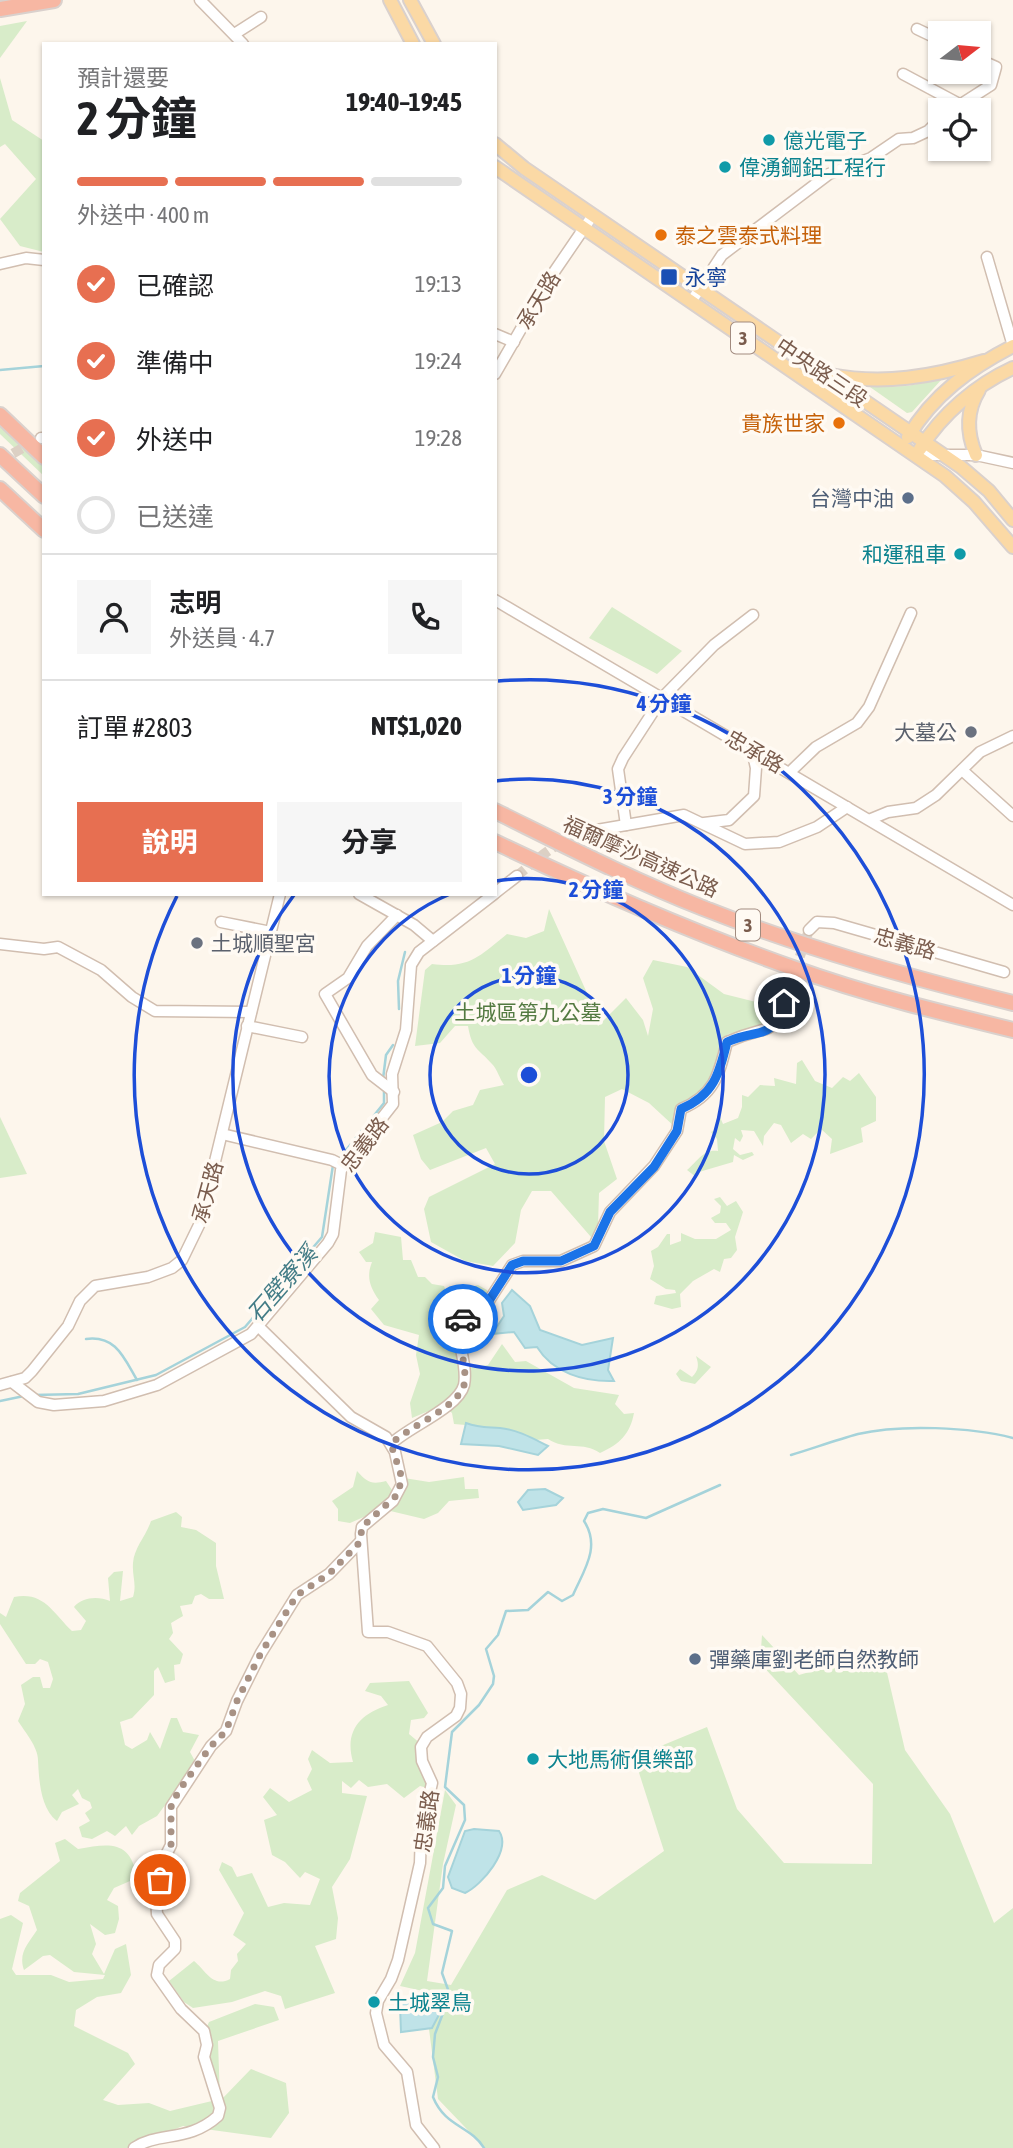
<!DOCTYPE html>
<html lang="zh-TW">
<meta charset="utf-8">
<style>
:root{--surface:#fff;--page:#f6f6f6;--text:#202124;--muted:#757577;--line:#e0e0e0;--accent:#e76f51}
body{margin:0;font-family:"Asap Condensed","Noto Sans TC",sans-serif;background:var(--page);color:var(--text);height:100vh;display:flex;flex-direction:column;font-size:26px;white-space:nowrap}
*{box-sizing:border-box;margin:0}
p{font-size:23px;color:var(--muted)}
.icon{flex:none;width:38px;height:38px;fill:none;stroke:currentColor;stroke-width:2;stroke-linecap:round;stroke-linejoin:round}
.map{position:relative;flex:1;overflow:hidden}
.details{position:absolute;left:42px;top:42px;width:455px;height:854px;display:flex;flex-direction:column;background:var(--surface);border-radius:0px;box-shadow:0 2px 5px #0004}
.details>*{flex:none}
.needle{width:46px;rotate:74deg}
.fabs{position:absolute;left:928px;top:21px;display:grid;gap:14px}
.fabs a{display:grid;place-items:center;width:63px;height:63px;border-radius:0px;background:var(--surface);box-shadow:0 2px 5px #0004;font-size:35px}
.pin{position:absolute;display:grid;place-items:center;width:60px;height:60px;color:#fff;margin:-30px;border:4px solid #fff;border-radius:50%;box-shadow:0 2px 7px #0007}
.courier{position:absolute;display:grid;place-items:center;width:70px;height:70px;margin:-35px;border:5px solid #1a73e8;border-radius:50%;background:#fff;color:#222;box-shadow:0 2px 9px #0007}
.summary em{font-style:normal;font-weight:700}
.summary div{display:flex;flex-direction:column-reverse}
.summary{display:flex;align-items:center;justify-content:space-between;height:119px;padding:0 35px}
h1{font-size:46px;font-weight:700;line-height:52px}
.bar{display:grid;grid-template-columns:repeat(4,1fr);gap:10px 7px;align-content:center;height:84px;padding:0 35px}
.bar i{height:9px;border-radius:5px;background:var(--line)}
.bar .current{background:var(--accent)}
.bar p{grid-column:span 4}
.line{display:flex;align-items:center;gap:18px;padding:0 35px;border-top:2px solid var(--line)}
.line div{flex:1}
.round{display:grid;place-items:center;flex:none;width:74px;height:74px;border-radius:0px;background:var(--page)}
ol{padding:0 35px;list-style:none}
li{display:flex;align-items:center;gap:21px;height:77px}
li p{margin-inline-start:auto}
li .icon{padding:7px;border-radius:50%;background:var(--accent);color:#fff;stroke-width:4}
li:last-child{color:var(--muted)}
li i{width:38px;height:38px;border:4px solid var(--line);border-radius:50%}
.primary-button{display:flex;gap:14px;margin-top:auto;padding:14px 35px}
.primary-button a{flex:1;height:80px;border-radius:0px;background:var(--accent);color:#fff;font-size:28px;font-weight:700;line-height:80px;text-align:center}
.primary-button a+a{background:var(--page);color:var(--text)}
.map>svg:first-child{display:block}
</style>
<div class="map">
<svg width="1013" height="2148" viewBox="0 0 1013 2148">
<rect width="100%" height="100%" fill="#fdf6ec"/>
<g fill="#d8ecc9">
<path d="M27 21 0 58V26Z"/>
<path d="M0 78 12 120 44 141V252L20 246 0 219 36 179 5 144 0 147Z"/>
<path d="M942 379 912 412 907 413 870 387 907 386Z"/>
<path d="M0 422 44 466V476L0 434Z"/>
<path d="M612 607 682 651 657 674 589 638Z"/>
<path d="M549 909 587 993 598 1026 626 998 643 1020 648 1036 653 1009 643 978 653 960 687 967 724 994 756 1002 772 1019 755 1030 728 1034 718 1051 714 1080 675 1127 649 1103 622 1089 605 1097 604 1141 617 1179 599 1193 598 1226 591 1237 551 1191H532L521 1210 515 1243 493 1266 465 1261 431 1242 424 1209 429 1197 495 1164 486 1148 430 1170 421 1159 413 1135 442 1122 453 1111 473 1105 480 1090 504 1085C500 1079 497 1069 492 1064 478 1048 472 1050 468 1026H455L440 1043 415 1046 425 970 432 964C469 969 480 956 507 934L526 938 544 931Z"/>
<path d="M802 1060 815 1081 832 1088 843 1077 850 1081 859 1073 876 1097V1121L861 1128 863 1142 830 1154 832 1139 821 1129 811 1139 803 1134 791 1143 781 1125 774 1123 764 1136 763 1146 754 1131 741 1130 743 1136 740 1142 735 1138 733 1149 740 1155 752 1152 754 1155 743 1160 734 1155 733 1162 699 1172 696 1177 687 1170C698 1161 703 1149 718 1151L717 1139 711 1132 715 1130 717 1119 720 1117 723 1124 738 1118 742 1107V1095L748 1097 760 1085 775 1086 774 1078 796 1084 797 1063Z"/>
<path d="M0 1117 27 1174 0 1178Z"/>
<path d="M720 1197 727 1206 736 1201 743 1212 735 1237 737 1250 731 1258 724 1259 720 1272 714 1269 693 1281 680 1294 681 1307 672 1309 654 1304 656 1296 676 1293 675 1290 666 1289 650 1279 654 1266 651 1251 658 1247 667 1234H670V1245L681 1241V1233L695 1239H716L731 1230 726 1223H715L711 1218 720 1213 721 1206 714 1199Z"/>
<path d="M375 1232 401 1237 403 1260H411L418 1277H425L432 1284 444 1286 447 1294 478 1285 487 1290 492 1308 484 1323 474 1324 467 1316 458 1322 461 1369 488 1365 502 1344 515 1362 526 1361 574 1388 619 1395 615 1404 624 1414 634 1413C630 1434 620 1444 600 1453 583 1441 566 1451 548 1439L535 1440 500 1428 454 1424 452 1413 443 1405 412 1418 410 1403 420 1374 416 1355 419 1335 384 1325 371 1309 379 1300C370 1287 366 1277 372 1262H366L359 1252 373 1243Z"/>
<path d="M696 1356 711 1367 695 1384 681 1381 676 1374 680 1369 692 1377C699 1370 699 1365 696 1356Z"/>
<path d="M357 1471C367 1482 371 1485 386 1481L392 1490 404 1478 429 1482 464 1477 465 1489H478L479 1498 449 1501 438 1513 424 1519 382 1509 350 1523 338 1521V1509L332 1501 353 1487Z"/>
<path d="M176 1512 182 1517 181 1527 196 1530 216 1543V1566L224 1599H209L201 1594 195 1596 192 1604 180 1606 183 1616 171 1623 173 1633 169 1639 183 1654 180 1664 174 1665 175 1680 165 1683 158 1667 154 1671V1695L132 1718 120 1722 125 1745 132 1749 147 1740 150 1732 160 1749 171 1718H177L183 1732 199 1735 190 1752 196 1763 157 1816 139 1826 132 1835 126 1826 115 1836 107 1831 92 1839 82 1837 79 1827 90 1821 85 1813 92 1808 90 1802 82 1798 78 1789 72 1795 79 1804 62 1812 57 1821C40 1808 39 1779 38 1760 38 1747 25 1732 18 1721L25 1704 21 1685 33 1677H40L43 1688H50L53 1679 48 1662 40 1659 35 1664H26L0 1624V1613L6 1617 14 1597C44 1591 53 1613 72 1631L81 1630 86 1621 74 1607C82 1597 98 1596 110 1601L108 1578 114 1572 123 1571 120 1601 133 1597C137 1584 132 1577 133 1563 134 1548 146 1536 151 1521Z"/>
<path d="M762 1635 799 1675 882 1651 905 1750 950 1814 994 1923 1013 1908V2148H485L438 2099 429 2029 444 2002 423 1991 400 1986 415 1953 445 1790 456 1805 443 1864 427 1981 451 1985 507 1890 542 1875 595 1900 664 1851 634 1757 707 1727 737 1809 784 1863 872 1864 873 1784 760 1663Z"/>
<path d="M409 1681 428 1713 424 1718 411 1720 409 1734 421 1744 431 1789 420 1786 404 1798 387 1784 368 1787 359 1780 351 1788 342 1781V1793L367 1796 350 1859 332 1887 338 1918 336 1939 315 1946 335 1993 285 2009 281 1996 265 1991 232 2002 193 2008 184 2002 169 1981 194 1961C206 1971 213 1988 230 1979L231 1970 238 1961 237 1954 246 1944 233 1935 244 1913 219 1870 222 1862 232 1867 237 1877 252 1873 268 1907 284 1903 310 1905 320 1879 305 1872 300 1878 285 1862 272 1855 264 1820 277 1815 263 1797 270 1788 289 1802 312 1790 307 1779 312 1769 308 1759 312 1750 330 1763 353 1762C344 1731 360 1714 388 1705L381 1696 365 1691 370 1683Z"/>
<path d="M65 1839 78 1849C110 1843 131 1840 137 1878L114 1888 107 1900 118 1906 119 1919 115 1933 105 1935 90 1924 96 1944 92 1954 104 1974 115 1949 126 1944 131 1975 121 1993 97 1997 76 2010 74 2026 128 2053 135 2064 103 2100 118 2105 149 2103 170 2111 212 2101 202 2038 209 2022 255 2004 274 2007 279 2020 218 2041 220 2101 251 2069 286 2083 289 2113 271 2138 183 2126 127 2148H0V1919L11 1915 23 1923 12 1969 16 1975H51L69 1982 103 1979 105 1975 74 1972 50 1955 43 1956 24 1970C18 1953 28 1944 37 1930L29 1906 18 1901 20 1893 60 1861 55 1843Z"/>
</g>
<g fill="#bfe3e8" stroke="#a5d3da" stroke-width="2">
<path d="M512 1290 530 1306 540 1330 582 1345 613 1338 608 1370 614 1381C584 1382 553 1373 537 1347L525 1348 514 1332 492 1334 504 1316 502 1303Z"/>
<path d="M466 1423C479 1428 486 1427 500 1428 518 1430 532 1438 548 1446L538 1455 499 1446 461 1444Z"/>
<path d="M545 1489 563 1498 556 1505 523 1510 518 1502 528 1490Z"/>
<path d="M474 1829 499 1831C512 1850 482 1885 465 1893L452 1888 448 1877 465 1831Z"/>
<path d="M437 1992 441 1994 443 2007 432 2028 401 2032 400 2006 403 2001Z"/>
</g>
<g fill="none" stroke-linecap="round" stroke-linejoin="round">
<g stroke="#a5d3da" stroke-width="2.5">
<path d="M0 370 44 366"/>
<path d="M399 1009 398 981 405 952"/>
<path d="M383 1079 386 1055 393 1045"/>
<path d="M338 1160 384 1103V1089"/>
<path d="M86 1339C116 1335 124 1358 137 1380"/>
<path d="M34 1395 78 1394 156 1375 245 1327 322 1237 333 1165"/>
<path d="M0 1401 24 1396"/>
<path d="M791 1455C814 1448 836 1440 858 1434 900 1424 971 1427 1013 1438"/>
<path d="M484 2148C471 2126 445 2127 433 2097L438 2077 433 2057 435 2034 450 1995 442 1973 452 1931 433 1924 428 1908 443 1888 445 1866 465 1820 464 1805 445 1787 452 1732 479 1705 493 1684 494 1676 486 1649 498 1635 506 1611 528 1610 548 1592 562 1601 573 1595C584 1570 601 1547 584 1521L588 1513 603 1509 646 1518 720 1485"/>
</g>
<g stroke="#dcd0c4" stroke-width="10" stroke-dasharray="10 5" stroke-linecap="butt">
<path d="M0 461 33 442"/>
<path d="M517 876C542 855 564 835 597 830"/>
<path d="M790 985 809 930"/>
</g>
<defs>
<g id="minor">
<path d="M200 0 243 44"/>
<path d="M917 29 940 40"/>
<path d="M236 33 261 17"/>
<path d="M903 74 961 105"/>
<path d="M952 110 991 85 996 67 978 59"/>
<path d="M987 257 1013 346"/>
<path d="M0 264 26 258 44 260"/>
<path d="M691 302 722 255 829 174 871 158 899 139 913 138 928 131 940 119"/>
<path d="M495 334 514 342"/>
<path d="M495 374 552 275 593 215"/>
<path d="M41 438H44"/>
<path d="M916 455H976L1013 463"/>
<path d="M495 600 1013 905"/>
<path d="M962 770 1013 816"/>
<path d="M790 772 816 747 857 723 869 707 911 613"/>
<path d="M871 819 888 812 916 808 936 795 980 752 1013 736"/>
<path d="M704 823 729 820 754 796 756 768 752 750"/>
<path d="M626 825 618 769 623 758 662 698 714 645 753 615"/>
<path d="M597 830 684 815 745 844 779 842 817 827 847 807"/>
<path d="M495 893 517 876"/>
<path d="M359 894 414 925 433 941"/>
<path d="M221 922 271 932"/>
<path d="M809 930 817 922 834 923 1004 972"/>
<path d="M0 944 44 949 58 947 101 970 132 997 155 1011 251 1012"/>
<path d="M247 1026 302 1037"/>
<path d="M394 1092 372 1075 325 994 348 978 367 946 397 915"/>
<path d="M222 1134 332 1160 344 1166"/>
<path d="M259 1327 351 1417 386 1437 395 1452 402 1484 393 1501 362 1527 361 1534 368 1632H388L427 1646 457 1683 461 1694 460 1708 456 1716 427 1737 421 1747 422 1761 432 1783 421 1831 420 1863 398 1960 391 1979 378 2001 376 2013 384 2045 407 2072 416 2125 434 2148"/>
<path d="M12 1382 38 1402 54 1405 104 1401 157 1385 251 1334 328 1243 333 1234 341 1170 393 1104 392 1074 406 1030 411 965 419 952 494 894"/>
<path d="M0 1385 25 1378 32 1371 68 1326 80 1301 95 1286 148 1277 172 1268 182 1260 200 1223 280 894"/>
<path d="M391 1444C408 1427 458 1408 464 1385 468 1366 457 1343 458 1324L483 1310 512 1265 523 1261H561L594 1246 610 1212 654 1166 677 1131 681 1109C715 1095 719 1074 727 1042 776 1020 770 1044 790 985"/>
<path d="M134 2148C159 2131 188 2143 218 2116L220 2108 204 2057 207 2045 204 2031 181 2009 157 1975 159 1965 175 1949V1941L157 1914 156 1898 163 1861 171 1845V1807L211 1746 226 1731 237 1701 261 1653 297 1595 329 1574 360 1542"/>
</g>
<g id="major">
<path d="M390 0 413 44"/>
<path d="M410 0 434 44"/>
<path d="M495 144 524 168 961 467 989 491 1013 520"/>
<path d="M495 167 945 476 974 502 1013 547"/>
<path d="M830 375C883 385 932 377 984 361"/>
<path d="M908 437C933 395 970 368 1013 346"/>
<path d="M920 449C942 414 976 385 1013 368"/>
<path d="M976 455C967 434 966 411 979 390"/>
</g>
<g id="highway">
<path d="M0 9 54 0"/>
<path d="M0 415 44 457"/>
<path d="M0 455 44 496"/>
<path d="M0 489 44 530"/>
<path d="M495 811C564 845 632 880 703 908 804 948 908 977 1013 1003"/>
<path d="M495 842C593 889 691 932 793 968 865 994 939 1012 1013 1030"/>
</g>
</defs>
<use href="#minor" stroke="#d1beb0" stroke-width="13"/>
<use href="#major" stroke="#dad1cd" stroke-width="16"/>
<use href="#highway" stroke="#dad1cd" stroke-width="18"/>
<use href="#minor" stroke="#fff" stroke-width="10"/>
<use href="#major" stroke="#fbd9a5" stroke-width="12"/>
<use href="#highway" stroke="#f7b7a3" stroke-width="14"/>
</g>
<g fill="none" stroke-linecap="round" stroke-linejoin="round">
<path stroke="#a89285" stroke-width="7" stroke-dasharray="0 12.6" d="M160 1880 163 1861 171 1845V1807L178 1792 211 1746 226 1731 237 1701 261 1653 297 1595 329 1574 360 1542 362 1527 399 1493 401 1475 391 1444C408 1427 457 1408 464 1385 468 1366 457 1343 458 1324L463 1319"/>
<path stroke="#1a73e8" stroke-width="9" d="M463 1319 483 1310 512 1265 523 1261H561L594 1246 610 1212 654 1167 677 1131 681 1109C714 1095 719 1074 727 1042 760 1027 770 1043 784 1003"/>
</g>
<g fill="none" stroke="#1d4ed8" stroke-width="3.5">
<circle cx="529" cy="1075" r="99"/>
<path d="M496 881A197 197 0 1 1 450 894"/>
<path d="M495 781A296 296 0 1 1 294 895"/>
<path d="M498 681A395 395 0 1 1 177 896"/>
</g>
<g fill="#0f9aa8" stroke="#fffaf3" stroke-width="2.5">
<circle cx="769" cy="140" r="7"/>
<circle cx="725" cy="167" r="7"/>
<circle cx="960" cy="554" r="7"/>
<circle cx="533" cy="1759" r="7"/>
<circle cx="374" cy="2002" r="7"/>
</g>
<g fill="#e8710a" stroke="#fffaf3" stroke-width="2.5">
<circle cx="661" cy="235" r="7"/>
<circle cx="839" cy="423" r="7"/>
</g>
<rect fill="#1a4fb4" stroke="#fffaf3" stroke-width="2.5" x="660" y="268" width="18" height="18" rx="3.5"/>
<g fill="#5c6f8a" stroke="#fffaf3" stroke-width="2.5">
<circle cx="908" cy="498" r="7"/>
<circle cx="695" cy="1659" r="7"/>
</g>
<g fill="#6b7280" stroke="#fffaf3" stroke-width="2.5">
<circle cx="971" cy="732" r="7"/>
<circle cx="197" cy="943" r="7"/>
</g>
<g text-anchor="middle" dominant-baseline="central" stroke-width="7" stroke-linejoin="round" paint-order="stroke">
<g fill="#fffaf3" stroke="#a28b7f" stroke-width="2">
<rect x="731" y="322.5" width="24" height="31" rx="5"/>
<rect x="736" y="909.5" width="24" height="31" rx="5"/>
</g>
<g font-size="19" font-weight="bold" fill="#7a5c4d">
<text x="743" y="338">3</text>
<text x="748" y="925">3</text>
</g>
<g font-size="21" fill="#0d838f" stroke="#fffaf3" text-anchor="start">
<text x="783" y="140">億光電子</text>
<text x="739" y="167">偉湧鋼鋁工程行</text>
<text x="946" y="554" text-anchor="end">和運租車</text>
<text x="547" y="1759">大地馬術俱樂部</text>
<text x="388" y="2002">土城翠鳥</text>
</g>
<g font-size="21" fill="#c56008" stroke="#fffaf3" text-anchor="start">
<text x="675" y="235">泰之雲泰式料理</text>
<text x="825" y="423" text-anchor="end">貴族世家</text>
</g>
<g font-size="21" fill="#164399" stroke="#fffaf3" text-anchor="start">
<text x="685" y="277">永寧</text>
</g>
<g font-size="21" fill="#7a5c4d" stroke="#fffaf3">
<text transform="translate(538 300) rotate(-59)">承天路</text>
<text transform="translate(822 372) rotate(34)">中央路三段</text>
<text transform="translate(755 751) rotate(30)">忠承路</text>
<text transform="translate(641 856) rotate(24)">福爾摩沙高速公路</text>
<text transform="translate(905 943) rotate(16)">忠義路</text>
<text transform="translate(364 1144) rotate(-52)">忠義路</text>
<text transform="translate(207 1192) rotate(-75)">承天路</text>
<text transform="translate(426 1821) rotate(-82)">忠義路</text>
</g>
<g font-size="21" fill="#4e5e75" stroke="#fffaf3" text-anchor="end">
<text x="894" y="498">台灣中油</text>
<text x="709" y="1659" text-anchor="start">彈藥庫劉老師自然教師</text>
</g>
<g font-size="21" fill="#5b616d" stroke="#fffaf3" text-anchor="end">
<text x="957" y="732">大墓公</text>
<text x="211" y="943" text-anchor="start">土城順聖宮</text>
</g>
<g font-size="21" fill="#537a41" stroke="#fffaf3">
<text x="528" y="1012">土城區第九公墓</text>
</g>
<g font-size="23" font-style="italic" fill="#437c86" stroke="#fffaf3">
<text transform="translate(282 1284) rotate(-49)">石壁寮溪</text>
</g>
</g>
<circle cx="529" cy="1075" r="10" fill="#1d4ed8" stroke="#fffaf3" stroke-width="3.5"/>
<g font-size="21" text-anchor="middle" font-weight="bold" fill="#1d4ed8" stroke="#fffaf3" stroke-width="7" stroke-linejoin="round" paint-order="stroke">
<text x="664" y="711">4 分鐘</text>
<text x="630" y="804">3 分鐘</text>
<text x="596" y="897">2 分鐘</text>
<text x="529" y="983">1 分鐘</text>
</g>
</svg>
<div class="fabs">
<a><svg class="needle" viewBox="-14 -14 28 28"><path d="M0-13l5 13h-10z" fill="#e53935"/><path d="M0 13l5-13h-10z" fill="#757577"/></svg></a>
<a><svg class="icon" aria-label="locate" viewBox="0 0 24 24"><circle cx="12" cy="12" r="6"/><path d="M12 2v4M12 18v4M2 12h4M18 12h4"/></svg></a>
</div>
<div class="pin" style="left:160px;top:1880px;background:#ea580c"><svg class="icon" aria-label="bag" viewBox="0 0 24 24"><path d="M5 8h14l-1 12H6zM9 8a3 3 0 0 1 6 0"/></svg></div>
<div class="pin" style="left:784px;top:1003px;background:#1f2937"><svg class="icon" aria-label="home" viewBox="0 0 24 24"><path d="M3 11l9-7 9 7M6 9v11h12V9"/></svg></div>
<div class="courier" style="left:463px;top:1319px"><svg class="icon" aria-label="car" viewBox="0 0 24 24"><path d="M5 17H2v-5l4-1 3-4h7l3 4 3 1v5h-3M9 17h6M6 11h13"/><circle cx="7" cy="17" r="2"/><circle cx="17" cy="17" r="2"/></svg></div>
<section class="details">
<div class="summary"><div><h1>2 分鐘</h1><p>預計還要</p></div><em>19:40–19:45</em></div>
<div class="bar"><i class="current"></i><i class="current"></i><i class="current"></i><i></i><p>外送中 · 400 m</p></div>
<ol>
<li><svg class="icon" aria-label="check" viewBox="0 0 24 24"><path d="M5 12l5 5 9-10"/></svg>已確認<p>19:13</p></li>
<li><svg class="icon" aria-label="check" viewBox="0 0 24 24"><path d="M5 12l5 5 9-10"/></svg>準備中<p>19:24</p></li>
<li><svg class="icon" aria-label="check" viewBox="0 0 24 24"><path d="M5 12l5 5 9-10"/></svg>外送中<p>19:28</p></li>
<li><i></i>已送達</li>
</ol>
<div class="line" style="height:126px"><a class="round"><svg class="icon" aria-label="person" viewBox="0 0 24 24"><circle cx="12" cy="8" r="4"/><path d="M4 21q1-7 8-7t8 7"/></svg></a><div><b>志明</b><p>外送員 · 4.7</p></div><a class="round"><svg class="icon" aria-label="phone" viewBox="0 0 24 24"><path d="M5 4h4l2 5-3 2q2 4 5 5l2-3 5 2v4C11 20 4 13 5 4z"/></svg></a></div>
<div class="line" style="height:91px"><div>訂單 #2803</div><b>NT$1,020</b></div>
<div class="primary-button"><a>說明</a><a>分享</a></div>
</section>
</div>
